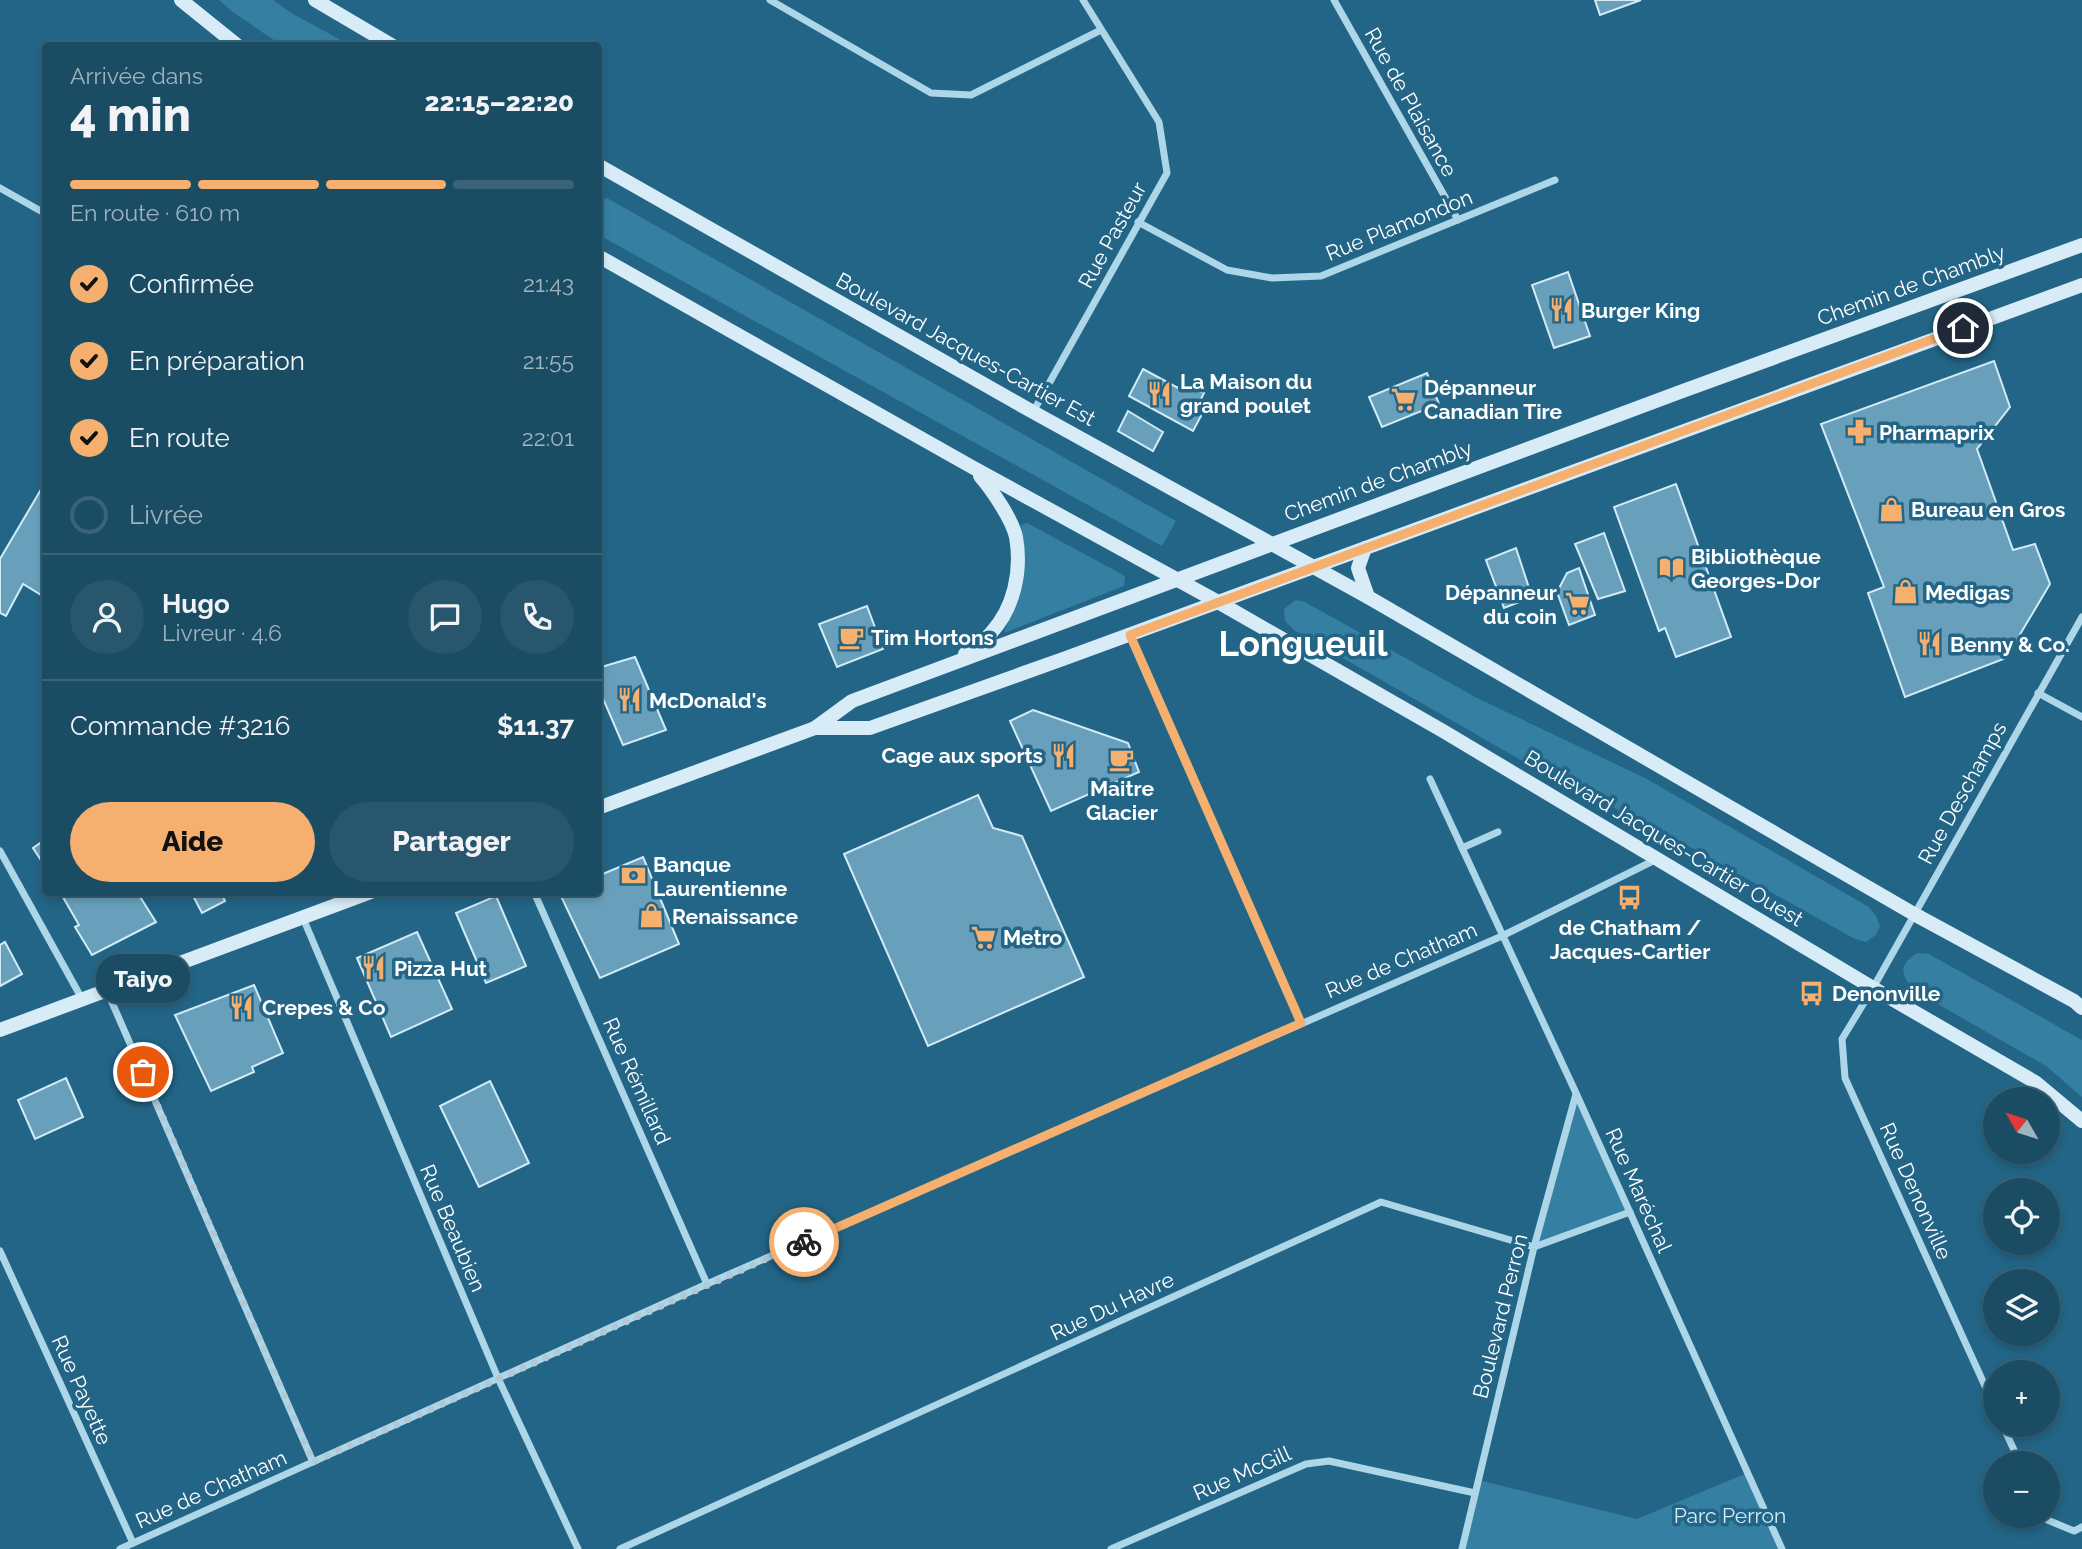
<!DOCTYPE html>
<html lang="fr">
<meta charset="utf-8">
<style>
:root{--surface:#1a4c64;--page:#27566d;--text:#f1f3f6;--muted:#9fb4bf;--line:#386378;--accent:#f5af6f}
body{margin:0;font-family:Raleway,sans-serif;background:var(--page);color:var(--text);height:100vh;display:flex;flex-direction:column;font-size:26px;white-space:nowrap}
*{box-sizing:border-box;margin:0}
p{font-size:23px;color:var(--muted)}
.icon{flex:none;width:38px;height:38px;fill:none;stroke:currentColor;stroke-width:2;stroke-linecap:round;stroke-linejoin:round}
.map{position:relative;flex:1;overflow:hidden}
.drawer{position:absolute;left:42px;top:42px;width:560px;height:854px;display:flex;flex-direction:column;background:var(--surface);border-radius:7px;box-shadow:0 4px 10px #0003,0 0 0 2px var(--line)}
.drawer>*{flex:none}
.needle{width:46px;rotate:309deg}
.controls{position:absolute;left:1983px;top:1087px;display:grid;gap:14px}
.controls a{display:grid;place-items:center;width:77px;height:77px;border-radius:50%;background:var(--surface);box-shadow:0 4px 10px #0003,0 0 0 2px var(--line);font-size:35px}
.pin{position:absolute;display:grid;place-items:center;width:60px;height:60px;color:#fff;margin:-30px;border:4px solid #fff;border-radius:50%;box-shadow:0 2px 7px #0007}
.courier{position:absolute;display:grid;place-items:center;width:70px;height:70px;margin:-35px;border:5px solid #f5af6f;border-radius:50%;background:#fff;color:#222;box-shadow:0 2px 9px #0007}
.bubble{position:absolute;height:49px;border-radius:24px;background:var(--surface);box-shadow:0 4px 10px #0003,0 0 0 2px var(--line);font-size:23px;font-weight:800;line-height:49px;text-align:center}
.overview em{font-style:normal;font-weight:800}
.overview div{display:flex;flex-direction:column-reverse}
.overview{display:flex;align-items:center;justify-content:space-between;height:119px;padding:0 28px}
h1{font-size:46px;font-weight:800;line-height:52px}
.bar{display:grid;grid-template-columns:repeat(4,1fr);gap:10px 7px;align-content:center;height:84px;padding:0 28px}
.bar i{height:9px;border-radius:5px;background:var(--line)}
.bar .selected{background:var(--accent)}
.bar p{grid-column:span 4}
.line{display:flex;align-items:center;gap:18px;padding:0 28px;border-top:2px solid var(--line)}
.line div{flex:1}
.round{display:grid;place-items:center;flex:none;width:74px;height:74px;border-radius:37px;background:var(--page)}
ol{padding:0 28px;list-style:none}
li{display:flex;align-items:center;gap:21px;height:77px}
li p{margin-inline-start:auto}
li .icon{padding:7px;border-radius:50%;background:var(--accent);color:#111;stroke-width:4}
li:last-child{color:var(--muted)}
li i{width:38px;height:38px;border:4px solid var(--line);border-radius:50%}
.primary-button{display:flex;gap:14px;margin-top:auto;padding:14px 28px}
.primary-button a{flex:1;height:80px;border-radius:42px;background:var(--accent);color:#111;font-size:28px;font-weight:800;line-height:80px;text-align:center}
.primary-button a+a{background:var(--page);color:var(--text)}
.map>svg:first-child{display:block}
</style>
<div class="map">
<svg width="2082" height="1549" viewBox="0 0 2082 1549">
<rect width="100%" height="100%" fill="#236586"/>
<g fill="#347fa2">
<path d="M219 0H273L293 14 350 45H281L233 12Z"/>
<path d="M607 198 1176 521 1162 546 599 235V200Z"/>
<path d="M1027 523 1125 576 1124 586 1004 633 1014 606 1024 552 1021 525Z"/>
<path d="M1296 600 1305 602 1477 698 1645 778 1869 907 1876 916 1880 926 1876 935 1866 942 1855 939 1665 833 1547 775 1294 630 1285 621 1284 609Z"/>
<path d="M1917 953 1929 954 2082 1040V1097L2046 1066 1915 991C1900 975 1898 965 1917 953Z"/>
<path d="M1576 1093 1630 1212 1534 1247Z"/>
<path d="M1747 1473 1782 1549H1462L1478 1480 1637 1519Z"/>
</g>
<g fill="#68a0bb" stroke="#d1ebf7" stroke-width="2">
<path d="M1595 0H1641L1600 15Z"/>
<path d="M1568 272 1590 336 1554 348 1532 285Z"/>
<path d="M1994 361 2010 407 1977 449 2013 550 2035 544 2050 584 2006 658 1905 697 1868 593 1884 587 1821 424Z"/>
<path d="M1143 369 1178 388 1182 381 1204 393 1200 401 1207 405 1193 431 1129 396Z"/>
<path d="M1427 373 1439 404 1382 427 1369 397Z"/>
<path d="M1128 411 1163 432 1153 451 1118 431Z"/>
<path d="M46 481V598L23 584 6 616 0 613V559Z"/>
<path d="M1676 484 1731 637 1676 657 1665 628 1659 631 1614 507Z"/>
<path d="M1604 533 1625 591 1598 599 1575 544Z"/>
<path d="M1516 548 1532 597 1504 608 1486 560Z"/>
<path d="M1579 568 1595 615 1569 625 1557 592 1567 573Z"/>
<path d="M867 606 883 649 837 667 819 624Z"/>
<path d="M635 657 666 730 623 745 598 687V668Z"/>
<path d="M1033 710 1128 743 1139 772 1051 811 1010 721Z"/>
<path d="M978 795 993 828 1022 836 1084 977 928 1046 844 854Z"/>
<path d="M46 839V868L33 848Z"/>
<path d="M643 857 679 944 600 978 559 892H598V876Z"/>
<path d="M60 892H137L156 922 92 955 75 927 79 925Z"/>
<path d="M191 892H221L225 901 202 913Z"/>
<path d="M496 896 526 966 486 983 456 913Z"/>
<path d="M417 932 452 1009 391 1037 357 958Z"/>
<path d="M5 942 22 974 0 986V945Z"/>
<path d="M254 985 283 1053 252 1067 254 1072 211 1091 175 1015Z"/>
<path d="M66 1078 83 1117 35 1139 18 1100Z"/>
<path d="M490 1081 529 1163 479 1187 440 1106Z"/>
</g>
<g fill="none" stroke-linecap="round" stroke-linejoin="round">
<g stroke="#add6e9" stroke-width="7">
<path d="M770 0 931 93 971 95 1101 30"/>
<path d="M1334 0 1458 220"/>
<path d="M0 188 46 214"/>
<path d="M1138 222 1227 270 1272 278 1321 276 1555 180"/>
<path d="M1033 412 1167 173 1159 122 1083 0"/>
<path d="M1130 635 1301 1023"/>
<path d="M2038 693 2082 717"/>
<path d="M1430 779 1576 1093 1782 1549"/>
<path d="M1462 848 1498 832"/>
<path d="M0 851 82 999"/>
<path d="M534 892 707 1284"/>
<path d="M303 918 498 1378 578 1549"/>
<path d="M107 991 313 1462"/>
<path d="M0 1251 133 1543"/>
<path d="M1995 1408 1845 1078 1842 1039 1873 988 2082 617"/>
<path d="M2002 1424 2020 1463"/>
<path d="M2044 1516 2045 1519 2074 1531 2082 1527"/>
<path d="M120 1549 707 1284 1502 936 1657 859"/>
<path d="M620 1549 1381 1202 1534 1247 1630 1212"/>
<path d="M1111 1549 1306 1464 1329 1461 1475 1493"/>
<path d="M1462 1549 1534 1247 1576 1094"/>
</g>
<g stroke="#d7ecf7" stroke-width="14">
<path d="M181 0 238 46"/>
<path d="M315 0 393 46"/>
<path d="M598 165 1033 412 1368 597 1914 914 2074 1001 2082 1008"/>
<path d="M598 256 972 467 1218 602 1443 731 1873 988 2035 1082 2082 1121"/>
<path d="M1365 548 1358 568 1368 597"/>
<path d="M965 654C973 647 984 641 991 633 1014 608 1022 571 1016 537 1012 519 992 490 980 476"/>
<path d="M815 728H870L1063 659 2082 285"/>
<path d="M598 808 815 728 852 701 1680 392 2082 245"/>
<path d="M0 1030 371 892"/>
</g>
</g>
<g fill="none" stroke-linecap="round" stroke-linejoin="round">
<path stroke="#b2c9d5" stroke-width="7" stroke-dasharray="0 12.6" d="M143 1072 313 1462 804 1242"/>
<path stroke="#f5af6f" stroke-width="9" d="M804 1242 1301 1023 1130 635 1963 328"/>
</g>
<defs>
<symbol id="restaurant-bare" viewBox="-9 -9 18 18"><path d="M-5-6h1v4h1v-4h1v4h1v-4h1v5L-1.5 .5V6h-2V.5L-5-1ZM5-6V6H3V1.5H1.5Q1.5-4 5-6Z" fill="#f5af6f" stroke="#236586" stroke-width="2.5" paint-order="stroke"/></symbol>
<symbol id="supermarket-bare" viewBox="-9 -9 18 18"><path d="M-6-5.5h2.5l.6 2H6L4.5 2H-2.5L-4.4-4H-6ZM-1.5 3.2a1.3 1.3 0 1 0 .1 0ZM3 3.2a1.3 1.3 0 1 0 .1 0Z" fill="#f5af6f" stroke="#236586" stroke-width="2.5" paint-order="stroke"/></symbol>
<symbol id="pharmacy-bare" viewBox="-9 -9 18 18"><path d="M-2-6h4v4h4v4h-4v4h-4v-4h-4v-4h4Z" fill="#f5af6f" stroke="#236586" stroke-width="2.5" paint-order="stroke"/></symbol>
<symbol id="shop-bare" viewBox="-9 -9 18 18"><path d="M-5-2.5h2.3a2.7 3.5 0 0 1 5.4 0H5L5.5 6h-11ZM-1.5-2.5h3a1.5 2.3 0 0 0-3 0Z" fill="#f5af6f" stroke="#236586" stroke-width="2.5" paint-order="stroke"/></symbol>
<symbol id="library-bare" viewBox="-9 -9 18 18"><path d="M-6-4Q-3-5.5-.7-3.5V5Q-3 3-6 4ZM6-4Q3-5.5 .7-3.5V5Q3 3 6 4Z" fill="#f5af6f" stroke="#236586" stroke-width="2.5" paint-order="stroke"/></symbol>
<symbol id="cafe-bare" viewBox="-9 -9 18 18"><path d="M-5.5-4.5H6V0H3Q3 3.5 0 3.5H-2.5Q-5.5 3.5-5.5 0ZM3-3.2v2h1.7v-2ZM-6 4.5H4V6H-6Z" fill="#f5af6f" stroke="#236586" stroke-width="2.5" paint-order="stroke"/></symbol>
<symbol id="bank-bare" viewBox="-9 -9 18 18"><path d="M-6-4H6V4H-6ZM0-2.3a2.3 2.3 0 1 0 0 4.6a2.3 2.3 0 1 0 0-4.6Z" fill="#f5af6f" stroke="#236586" stroke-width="2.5" paint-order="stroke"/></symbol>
<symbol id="bus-bare" viewBox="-9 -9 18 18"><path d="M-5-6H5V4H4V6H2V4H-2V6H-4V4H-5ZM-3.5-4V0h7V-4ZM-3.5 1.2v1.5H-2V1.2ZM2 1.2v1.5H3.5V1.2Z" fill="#f5af6f" stroke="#236586" stroke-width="2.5" paint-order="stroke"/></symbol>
</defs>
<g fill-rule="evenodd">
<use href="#restaurant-bare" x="1544" y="292" width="35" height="35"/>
<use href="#restaurant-bare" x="1142" y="376" width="35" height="35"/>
<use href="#supermarket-bare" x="1386" y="382" width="35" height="35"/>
<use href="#pharmacy-bare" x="1842" y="414" width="35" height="35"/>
<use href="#shop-bare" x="1874" y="492" width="35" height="35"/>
<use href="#library-bare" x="1654" y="550" width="35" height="35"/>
<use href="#shop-bare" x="1888" y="574" width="35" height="35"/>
<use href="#supermarket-bare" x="1560" y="586" width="35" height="35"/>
<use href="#cafe-bare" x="834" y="620" width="35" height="35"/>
<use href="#restaurant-bare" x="1912" y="626" width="35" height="35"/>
<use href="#restaurant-bare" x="612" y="682" width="35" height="35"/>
<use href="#restaurant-bare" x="1046" y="738" width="35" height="35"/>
<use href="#cafe-bare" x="1104" y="742" width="35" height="35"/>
<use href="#bank-bare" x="616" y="858" width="35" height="35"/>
<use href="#bus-bare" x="1612" y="880" width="35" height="35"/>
<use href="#shop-bare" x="634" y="898" width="35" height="35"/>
<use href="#supermarket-bare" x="966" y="920" width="35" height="35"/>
<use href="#restaurant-bare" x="356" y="950" width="35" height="35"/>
<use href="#bus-bare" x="1794" y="976" width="35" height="35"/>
<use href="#restaurant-bare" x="224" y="990" width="35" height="35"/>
</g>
<g text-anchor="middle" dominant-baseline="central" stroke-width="7" stroke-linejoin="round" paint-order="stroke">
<g font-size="21" fill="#fff" stroke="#236586">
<text transform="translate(1411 102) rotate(61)">Rue de Plaisance</text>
<text transform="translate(1399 225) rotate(-22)">Rue Plamondon</text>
<text transform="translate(1112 235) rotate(-61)">Rue Pasteur</text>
<text transform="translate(1911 285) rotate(-20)">Chemin de Chambly</text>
<text transform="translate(966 349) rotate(29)">Boulevard Jacques-Cartier Est</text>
<text transform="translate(1378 481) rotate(-20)">Chemin de Chambly</text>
<text transform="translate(1962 793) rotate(-61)">Rue Deschamps</text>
<text transform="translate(1664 838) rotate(31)">Boulevard Jacques-Cartier Ouest</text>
<text transform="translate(1401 960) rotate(-23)">Rue de Chatham</text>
<text transform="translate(637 1081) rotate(66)">Rue Rémillard</text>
<text transform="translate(1639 1190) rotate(66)">Rue Maréchal</text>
<text transform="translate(1916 1191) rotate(66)">Rue Denonville</text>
<text transform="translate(453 1228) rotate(67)">Rue Beaubien</text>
<text transform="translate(1112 1306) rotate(-25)">Rue Du Havre</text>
<text transform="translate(1500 1316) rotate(-76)">Boulevard Perron</text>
<text transform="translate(82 1390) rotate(66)">Rue Payette</text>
<text transform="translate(1242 1473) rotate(-24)">Rue McGill</text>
<text transform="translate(211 1489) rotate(-24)">Rue de Chatham</text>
</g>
<g font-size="21" font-weight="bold" fill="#fff" stroke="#236586" text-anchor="start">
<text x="1581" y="310">Burger King</text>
<text x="1180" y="381">La Maison du<tspan x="1180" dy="24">grand poulet</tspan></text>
<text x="1424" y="387">Dépanneur<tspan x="1424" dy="24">Canadian Tire</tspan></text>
<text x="1879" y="432">Pharmaprix</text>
<text x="1911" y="509">Bureau en Gros</text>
<text x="1691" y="556">Bibliothèque<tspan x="1691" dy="24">Georges-Dor</tspan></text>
<text x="1557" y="592" text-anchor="end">Dépanneur<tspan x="1557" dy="24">du coin</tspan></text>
<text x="1925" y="592">Medigas</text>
<text x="871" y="637">Tim Hortons</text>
<text x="1950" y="644">Benny &amp; Co.</text>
<text x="649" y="700">McDonald's</text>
<text x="1043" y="755" text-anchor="end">Cage aux sports</text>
<text x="1122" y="788" text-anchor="middle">Maitre<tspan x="1122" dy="24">Glacier</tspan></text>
<text x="653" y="864">Banque<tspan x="653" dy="24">Laurentienne</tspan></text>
<text x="672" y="916">Renaissance</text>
<text x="1630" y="927" text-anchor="middle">de Chatham /<tspan x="1630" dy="24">Jacques-Cartier</tspan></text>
<text x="1003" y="937">Metro</text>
<text x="394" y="968">Pizza Hut</text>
<text x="1832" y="993">Denonville</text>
<text x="262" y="1007">Crepes &amp; Co</text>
</g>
<g font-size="21" fill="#d1ebf7" stroke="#236586">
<text x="1730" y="1515">Parc Perron</text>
</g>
<g font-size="35" font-weight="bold" fill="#fff" stroke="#236586">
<text x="1303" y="643">Longueuil</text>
</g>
</g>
</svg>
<div class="controls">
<a><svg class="needle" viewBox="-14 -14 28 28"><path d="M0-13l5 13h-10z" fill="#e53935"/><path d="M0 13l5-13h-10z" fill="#9fb4bf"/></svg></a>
<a><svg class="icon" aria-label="locate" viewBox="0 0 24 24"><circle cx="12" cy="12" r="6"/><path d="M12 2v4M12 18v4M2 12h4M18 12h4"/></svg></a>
<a><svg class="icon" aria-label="layers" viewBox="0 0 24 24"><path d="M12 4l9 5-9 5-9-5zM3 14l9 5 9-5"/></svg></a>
<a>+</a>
<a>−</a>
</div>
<div class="pin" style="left:143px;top:1072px;background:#ea580c"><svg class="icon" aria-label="bag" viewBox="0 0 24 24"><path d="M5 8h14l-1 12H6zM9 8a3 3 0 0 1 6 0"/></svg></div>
<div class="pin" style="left:1963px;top:328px;background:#1f2937"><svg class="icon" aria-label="home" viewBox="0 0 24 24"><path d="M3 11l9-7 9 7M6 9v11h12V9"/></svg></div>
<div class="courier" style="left:804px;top:1242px"><svg class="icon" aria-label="bike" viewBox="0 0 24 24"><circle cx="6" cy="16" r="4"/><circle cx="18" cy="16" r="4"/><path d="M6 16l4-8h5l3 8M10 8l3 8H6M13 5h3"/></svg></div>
<div class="bubble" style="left:96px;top:954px;width:94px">Taiyo</div>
<section class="drawer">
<div class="overview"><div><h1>4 min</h1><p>Arrivée dans</p></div><em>22:15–22:20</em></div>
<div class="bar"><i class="selected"></i><i class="selected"></i><i class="selected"></i><i></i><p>En route · 610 m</p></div>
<ol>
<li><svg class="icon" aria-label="check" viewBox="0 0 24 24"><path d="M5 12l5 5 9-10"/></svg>Confirmée<p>21:43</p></li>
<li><svg class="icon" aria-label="check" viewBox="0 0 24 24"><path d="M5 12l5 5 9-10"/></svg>En préparation<p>21:55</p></li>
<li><svg class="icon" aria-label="check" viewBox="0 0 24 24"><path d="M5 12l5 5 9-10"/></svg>En route<p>22:01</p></li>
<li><i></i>Livrée</li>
</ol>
<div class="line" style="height:126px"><a class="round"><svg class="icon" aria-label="person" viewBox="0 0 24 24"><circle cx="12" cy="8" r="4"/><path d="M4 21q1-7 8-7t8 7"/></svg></a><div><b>Hugo</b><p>Livreur · 4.6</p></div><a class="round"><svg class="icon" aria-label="chat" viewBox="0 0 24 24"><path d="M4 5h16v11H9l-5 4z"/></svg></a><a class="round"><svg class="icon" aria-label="phone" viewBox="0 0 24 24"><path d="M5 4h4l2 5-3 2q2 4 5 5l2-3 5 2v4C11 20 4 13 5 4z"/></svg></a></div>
<div class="line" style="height:91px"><div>Commande #3216</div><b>$11.37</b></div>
<div class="primary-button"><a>Aide</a><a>Partager</a></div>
</section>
</div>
